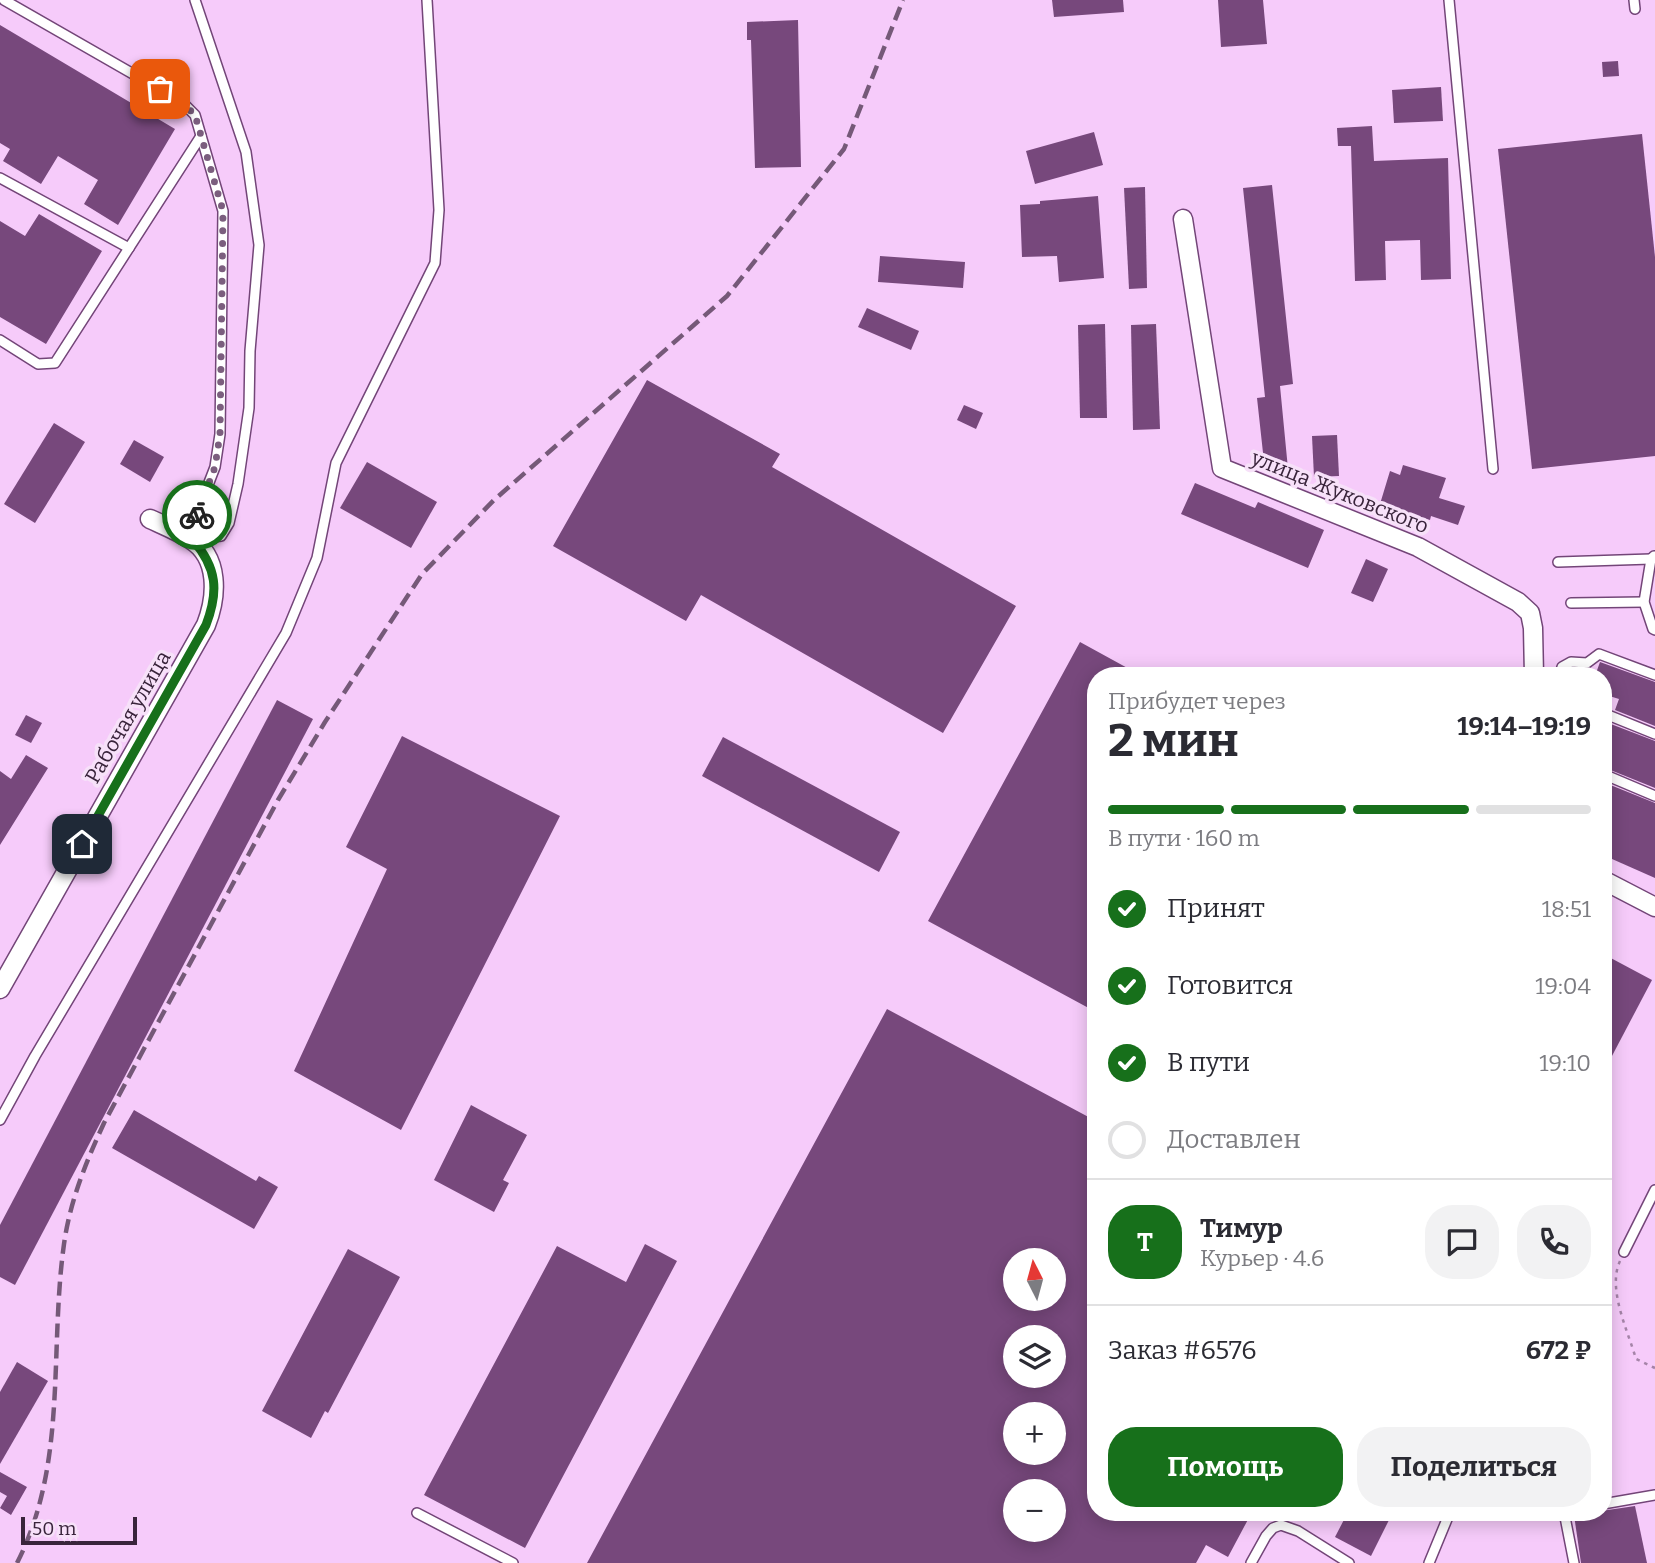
<!DOCTYPE html>
<html lang="ru">
<meta charset="utf-8">
<style>
:root{--surface:#fff;--page:#f2f2f3;--text:#2b2b33;--muted:#7c7c81;--line:#e1e1e2;--accent:#17701b}
body{margin:0;font-family:Bitter,serif;background:var(--page);color:var(--text);height:100vh;display:flex;flex-direction:column;font-size:26px;white-space:nowrap}
*{box-sizing:border-box;margin:0}
p{font-size:23px;color:var(--muted)}
.icon{flex:none;width:38px;height:38px;fill:none;stroke:currentColor;stroke-width:2;stroke-linecap:round;stroke-linejoin:round}
.map{position:relative;flex:1;overflow:hidden}
.drawer{position:absolute;left:1087px;top:667px;width:525px;height:854px;display:flex;flex-direction:column;background:var(--surface);border-radius:28px;box-shadow:0 4px 18px #0003}
.drawer>*{flex:none}
.needle{width:46px;rotate:354deg}
.buttons{position:absolute;left:1003px;top:1248px;display:grid;gap:14px}
.buttons a{display:grid;place-items:center;width:63px;height:63px;border-radius:50%;background:var(--surface);box-shadow:0 4px 18px #0003;font-size:35px}
.scale{position:absolute;left:21px;bottom:18px;width:116px;box-sizing:border-box;padding-left:7px;border:4px solid #39243b;border-top:0;font-size:19px;line-height:24px;white-space:nowrap;color:#39243b;-webkit-text-stroke:5px #f7e1f9;paint-order:stroke}
.pin{position:absolute;display:grid;place-items:center;width:60px;height:60px;color:#fff;margin:-30px;border-radius:14px;box-shadow:0 4px 10px #0006}
.courier{position:absolute;display:grid;place-items:center;width:70px;height:70px;margin:-35px;border:5px solid #17701b;border-radius:50%;background:#fff;color:#222;box-shadow:0 2px 9px #0007}
.overview em{font-style:normal;font-weight:700}
.overview div{display:flex;flex-direction:column-reverse}
.overview{display:flex;align-items:center;justify-content:space-between;height:119px;padding:0 21px}
h1{font-size:46px;font-weight:700;line-height:52px}
.bar{display:grid;grid-template-columns:repeat(4,1fr);gap:10px 7px;align-content:center;height:84px;padding:0 21px}
.bar i{height:9px;border-radius:5px;background:var(--line)}
.bar .selected{background:var(--accent)}
.bar p{grid-column:span 4}
.line{display:flex;align-items:center;gap:18px;padding:0 21px;border-top:2px solid var(--line)}
.line div{flex:1}
.round{display:grid;place-items:center;flex:none;width:74px;height:74px;border-radius:28px;background:var(--page)}
ol{padding:0 21px;list-style:none}
li{display:flex;align-items:center;gap:21px;height:77px}
li p{margin-inline-start:auto}
li .icon{padding:7px;border-radius:50%;background:var(--accent);color:#fff;stroke-width:4}
li:last-child{color:var(--muted)}
li i{width:38px;height:38px;border:4px solid var(--line);border-radius:50%}
.button{display:flex;gap:14px;margin-top:auto;padding:14px 21px}
.button a{flex:1;height:80px;border-radius:28px;background:var(--accent);color:#fff;font-size:28px;font-weight:700;line-height:80px;text-align:center}
.button a+a{background:var(--page);color:var(--text)}
.map>svg:first-child{display:block}
</style>
<div class="map">
<svg width="1655" height="1563" viewBox="0 0 1655 1563">
<rect width="100%" height="100%" fill="#f6cbfa"/>
<g fill="#77487c" fill-rule="evenodd">
<path d="M1052 0H1123L1124 12 1054 17Z"/>
<path d="M1218 0H1263L1267 44 1221 47Z"/>
<path d="M798 20 801 167 755 168 751 40H747V22Z"/>
<path d="M0 25 175 129 118 225 84 204 98 180 58 156 41 184 3 161 10 149 0 143Z"/>
<path d="M1618 61 1619 76 1603 77 1602 62Z"/>
<path d="M1441 87 1443 121 1394 123 1392 90Z"/>
<path d="M1372 126 1374 161 1448 158 1451 279 1421 280 1420 240 1385 241 1386 280 1355 281 1351 146H1338L1337 128Z"/>
<path d="M1094 132 1103 165 1035 184 1026 151Z"/>
<path d="M1642 134 1655 257V456L1532 469 1498 149Z"/>
<path d="M1272 185 1293 384 1280 386 1288 469 1265 471 1257 398 1265 397 1243 188Z"/>
<path d="M1145 187 1147 288 1129 289 1124 188Z"/>
<path d="M1098 196 1104 278 1059 282 1057 256 1022 257 1020 205 1040 204V201Z"/>
<path d="M39 214 102 251 46 344 0 317V221L25 236Z"/>
<path d="M880 256 965 262 963 288 878 282Z"/>
<path d="M867 308 919 331 911 350 858 327Z"/>
<path d="M1105 324 1107 418H1080L1078 325Z"/>
<path d="M1156 324 1160 429 1133 430 1131 325Z"/>
<path d="M647 380 780 454 772 467 1016 606 943 733 701 595 686 621 553 546Z"/>
<path d="M964 405 983 413 976 429 957 420Z"/>
<path d="M54 423 85 442 35 523 4 504Z"/>
<path d="M1337 435 1339 476 1314 477 1312 436Z"/>
<path d="M134 440 164 457 150 482 120 464Z"/>
<path d="M367 462 437 502 411 548 340 508Z"/>
<path d="M1403 465 1446 478 1439 498 1465 506 1458 525 1431 516 1430 520 1380 504 1390 471 1400 475Z"/>
<path d="M1195 483 1255 508 1258 502 1324 530 1308 568 1181 514Z"/>
<path d="M1366 559 1388 569 1373 602 1351 593Z"/>
<path d="M1080 642 1142 676H1096V1012L928 921Z"/>
<path d="M1600 662 1655 682V726L1615 710 1619 699 1603 694V676H1595Z"/>
<path d="M277 700 313 719 15 1285 0 1277V1225Z"/>
<path d="M26 715 42 723 31 743 15 735Z"/>
<path d="M1603 721 1655 741V788L1603 767Z"/>
<path d="M402 736 560 816 401 1130 294 1071 387 869 346 847Z"/>
<path d="M723 737 900 832 879 872 702 776Z"/>
<path d="M26 755 48 768 0 845V771L11 779Z"/>
<path d="M1603 782 1655 803V878L1603 855Z"/>
<path d="M1607 956 1652 980 1603 1073V964Z"/>
<path d="M887 1009 1096 1121V1512H1252L1228 1557 1206 1545 1196 1563H587ZM1015 1260H1054V1298H1015ZM1015 1337H1054V1376H1015ZM1015 1414H1054V1452H1015ZM1015 1491H1054V1530H1015Z"/>
<path d="M471 1105 527 1135 503 1180 509 1183 494 1212 434 1180Z"/>
<path d="M134 1110 256 1181 259 1176 278 1187 254 1229 112 1148Z"/>
<path d="M645 1244 677 1261 525 1548 424 1495 557 1246 626 1282Z"/>
<path d="M348 1249 400 1277 328 1413 325 1411 311 1438 262 1411Z"/>
<path d="M17 1362 48 1381 0 1464V1392Z"/>
<path d="M0 1472 27 1487 11 1515 0 1508 7 1496 0 1492Z"/>
<path d="M1635 1506 1647 1563H1581L1574 1515Z"/>
<path d="M1348 1512H1393L1371 1556 1335 1537Z"/>
</g>
<g fill="none" stroke-linecap="round" stroke-linejoin="round">
<defs>
<g id="service">
<path d="M4 0 182 102 195 115 223 211 220 434 215 467 193 524V540L221 536 229 523 238 484 249 408 250 351 259 245 246 152 195 0"/>
<path d="M1449 0 1493 469"/>
<path d="M1634 0 1635 9"/>
<path d="M0 178 129 248"/>
<path d="M0 340 38 364 55 363 201 136"/>
<path d="M1654 556 1651 559 1644 602 1653 629 1655 630"/>
<path d="M1558 562 1651 559"/>
<path d="M1571 603 1644 602"/>
<path d="M1560 676 1562 667 1571 662 1587 663 1599 654 1655 675"/>
<path d="M1603 713 1655 734"/>
<path d="M1603 774 1655 796"/>
<path d="M0 1120 35 1056 286 633 317 558 336 463 435 263 439 210 427 0"/>
<path d="M1624 1252 1655 1190"/>
<path d="M1603 1504 1655 1495"/>
<path d="M1567 1512 1565 1517 1574 1563"/>
<path d="M417 1513 513 1563"/>
<path d="M1251 1563 1266 1536 1273 1528 1281 1525 1298 1531 1349 1563"/>
<path d="M1429 1563 1450 1512"/>
</g>
<g id="minor">
<path d="M1183 219 1222 468 1418 547 1518 602 1530 613 1533 628 1534 676"/>
<path d="M1603 880 1655 907"/>
<path d="M0 989 206 625C217 597 220 557 190 539 178 531 163 525 150 519"/>
</g>
</defs>
<use href="#service" stroke="#734578" stroke-width="12"/>
<use href="#minor" stroke="#734578" stroke-width="21"/>
<path stroke="#a584a8" stroke-width="2.5" stroke-dasharray="3.5 5" stroke-linecap="butt" d="M1620 1261C1607 1289 1628 1331 1636 1359L1655 1368"/>
<use href="#service" stroke="#fff" stroke-width="9"/>
<use href="#minor" stroke="#fff" stroke-width="18"/>
<path stroke="#755978" stroke-width="4.5" stroke-dasharray="14 7" stroke-linecap="butt" d="M17 1563C68 1463 49 1351 64 1244 70 1201 86 1162 104 1123L278 800 325 722 422 574 494 500 727 296 844 149 903 0"/>
</g>
<g fill="none" stroke-linecap="round" stroke-linejoin="round">
<path stroke="#7b5e7e" stroke-width="7" stroke-dasharray="0 12.6" d="M160 89 182 102 195 115 223 211 220 434 215 467 197 515"/>
<path stroke="#17701b" stroke-width="9" d="M82 844 206 625C219 591 217 568 193 540V524L197 515"/>
</g>
<g text-anchor="middle" dominant-baseline="central" stroke-width="7" stroke-linejoin="round" paint-order="stroke">
<g font-size="21" fill="#39243b" stroke="#f7e1f9">
<text transform="translate(1340 492) rotate(22)">улица Жуковского</text>
<text transform="translate(128 717) rotate(-60)">Рабочая улица</text>
</g>
</g>
</svg>
<div class="buttons">
<a><svg class="needle" viewBox="-14 -14 28 28"><path d="M0-13l5 13h-10z" fill="#e53935"/><path d="M0 13l5-13h-10z" fill="#7c7c81"/></svg></a>
<a><svg class="icon" aria-label="layers" viewBox="0 0 24 24"><path d="M12 4l9 5-9 5-9-5zM3 14l9 5 9-5"/></svg></a>
<a>+</a>
<a>−</a>
</div>
<div class="scale">50 m</div>
<div class="pin" style="left:160px;top:89px;background:#ea580c"><svg class="icon" aria-label="bag" viewBox="0 0 24 24"><path d="M5 8h14l-1 12H6zM9 8a3 3 0 0 1 6 0"/></svg></div>
<div class="pin" style="left:82px;top:844px;background:#1f2937"><svg class="icon" aria-label="home" viewBox="0 0 24 24"><path d="M3 11l9-7 9 7M6 9v11h12V9"/></svg></div>
<div class="courier" style="left:197px;top:515px"><svg class="icon" aria-label="bike" viewBox="0 0 24 24"><circle cx="6" cy="16" r="4"/><circle cx="18" cy="16" r="4"/><path d="M6 16l4-8h5l3 8M10 8l3 8H6M13 5h3"/></svg></div>
<section class="drawer">
<div class="overview"><div><h1>2 мин</h1><p>Прибудет через</p></div><em>19:14–19:19</em></div>
<div class="bar"><i class="selected"></i><i class="selected"></i><i class="selected"></i><i></i><p>В пути · 160 m</p></div>
<ol>
<li><svg class="icon" aria-label="check" viewBox="0 0 24 24"><path d="M5 12l5 5 9-10"/></svg>Принят<p>18:51</p></li>
<li><svg class="icon" aria-label="check" viewBox="0 0 24 24"><path d="M5 12l5 5 9-10"/></svg>Готовится<p>19:04</p></li>
<li><svg class="icon" aria-label="check" viewBox="0 0 24 24"><path d="M5 12l5 5 9-10"/></svg>В пути<p>19:10</p></li>
<li><i></i>Доставлен</li>
</ol>
<div class="line" style="height:126px"><b class="round" style="background:var(--accent);color:#fff">Т</b><div><b>Тимур</b><p>Курьер · 4.6</p></div><a class="round"><svg class="icon" aria-label="chat" viewBox="0 0 24 24"><path d="M4 5h16v11H9l-5 4z"/></svg></a><a class="round"><svg class="icon" aria-label="phone" viewBox="0 0 24 24"><path d="M5 4h4l2 5-3 2q2 4 5 5l2-3 5 2v4C11 20 4 13 5 4z"/></svg></a></div>
<div class="line" style="height:91px"><div>Заказ #6576</div><b>672 ₽</b></div>
<div class="button"><a>Помощь</a><a>Поделиться</a></div>
</section>
</div>
